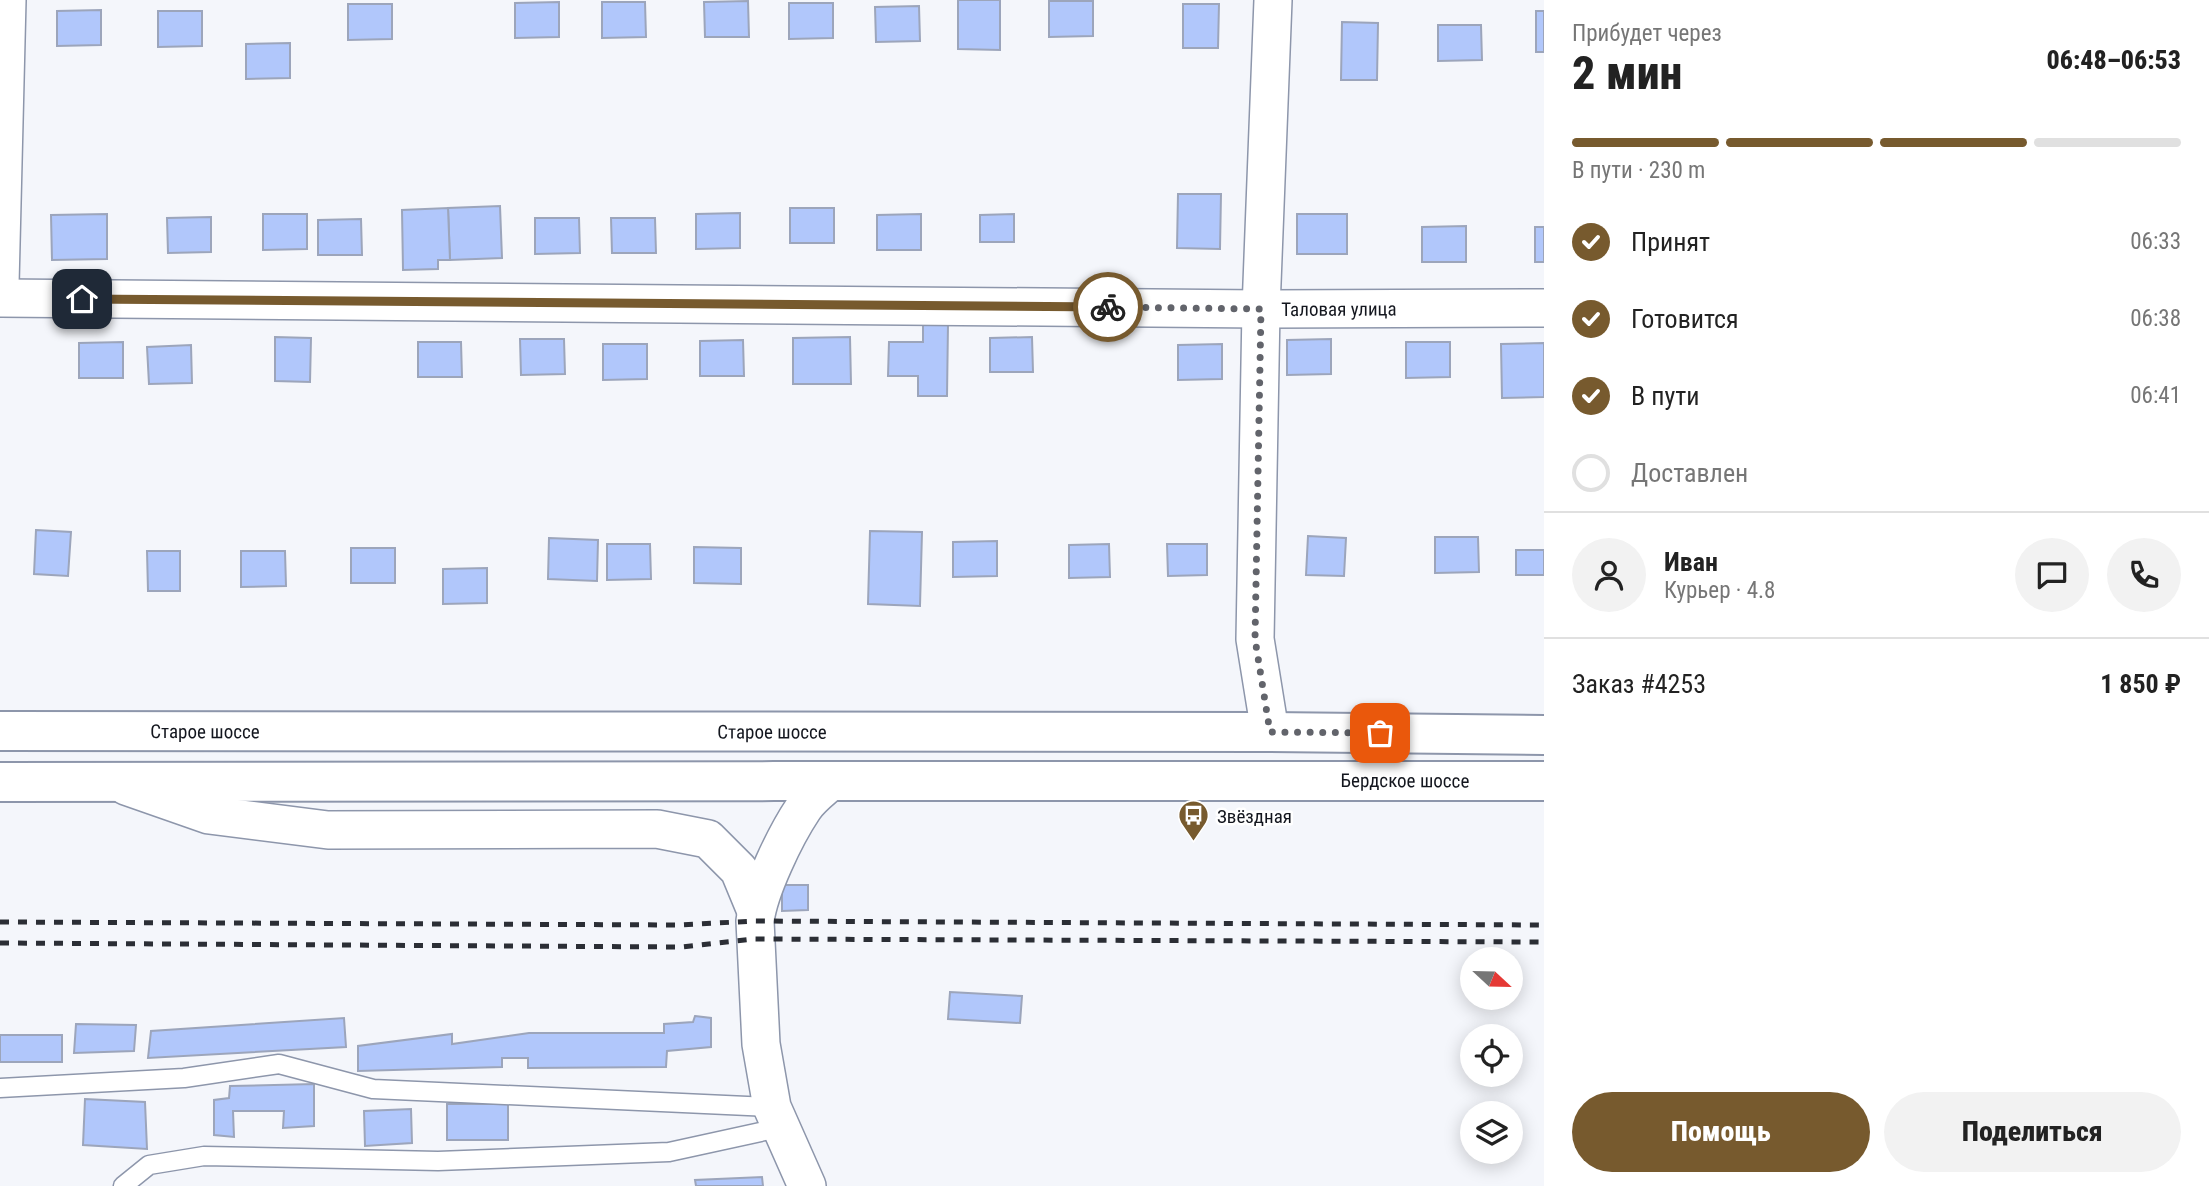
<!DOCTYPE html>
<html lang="ru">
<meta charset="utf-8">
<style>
:root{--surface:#fff;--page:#f2f2f2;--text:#222;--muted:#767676;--line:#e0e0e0;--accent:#775a2e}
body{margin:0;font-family:"Roboto Condensed",sans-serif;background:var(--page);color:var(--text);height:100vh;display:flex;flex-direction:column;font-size:26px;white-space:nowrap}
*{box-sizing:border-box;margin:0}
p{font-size:23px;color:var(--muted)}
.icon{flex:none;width:38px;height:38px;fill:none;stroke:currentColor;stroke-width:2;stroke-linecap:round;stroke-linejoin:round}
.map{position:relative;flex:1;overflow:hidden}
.details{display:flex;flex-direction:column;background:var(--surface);width:665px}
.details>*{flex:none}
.needle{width:46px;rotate:112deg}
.controls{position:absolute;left:1460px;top:947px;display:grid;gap:14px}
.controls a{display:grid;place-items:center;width:63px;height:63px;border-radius:50%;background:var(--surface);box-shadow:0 4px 18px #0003;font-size:35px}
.pin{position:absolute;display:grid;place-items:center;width:60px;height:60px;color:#fff;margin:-30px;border-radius:14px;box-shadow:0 4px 10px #0006}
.courier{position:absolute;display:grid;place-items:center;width:70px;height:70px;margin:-35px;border:5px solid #775a2e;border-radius:50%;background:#fff;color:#222;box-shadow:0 2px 9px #0007}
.head em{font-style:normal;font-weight:800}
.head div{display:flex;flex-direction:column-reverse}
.head{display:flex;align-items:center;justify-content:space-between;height:119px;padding:0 28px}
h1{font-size:46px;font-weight:800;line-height:52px}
.bar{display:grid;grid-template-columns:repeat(4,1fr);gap:10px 7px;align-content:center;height:84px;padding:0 28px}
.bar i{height:9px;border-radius:5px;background:var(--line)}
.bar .current{background:var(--accent)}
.bar p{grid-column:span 4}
.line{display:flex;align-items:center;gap:18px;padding:0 28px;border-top:2px solid var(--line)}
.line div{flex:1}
.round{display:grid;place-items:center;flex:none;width:74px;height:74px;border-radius:37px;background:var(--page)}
ol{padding:0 28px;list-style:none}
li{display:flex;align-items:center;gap:21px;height:77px}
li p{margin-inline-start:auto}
li .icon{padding:7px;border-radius:50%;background:var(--accent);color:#fff;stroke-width:4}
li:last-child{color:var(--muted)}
li i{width:38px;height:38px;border:4px solid var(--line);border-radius:50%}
.button{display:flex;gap:14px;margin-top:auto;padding:14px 28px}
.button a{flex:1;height:80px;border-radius:42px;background:var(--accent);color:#fff;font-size:28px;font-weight:800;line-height:80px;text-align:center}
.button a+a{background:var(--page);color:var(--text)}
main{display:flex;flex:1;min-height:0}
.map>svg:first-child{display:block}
</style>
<main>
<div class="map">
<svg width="1544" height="1186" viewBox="0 0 1544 1186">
<rect width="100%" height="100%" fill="#f4f6fb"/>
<g fill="#b1c7fb" stroke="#9ca5bb" stroke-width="2">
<path d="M958 0H1000V50L958 49Z"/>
<path d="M748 1 749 37H705L704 2Z"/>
<path d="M1049 1H1093V36L1049 37Z"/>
<path d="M559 2V37L515 38V3Z"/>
<path d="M602 2H645L646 37 602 38Z"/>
<path d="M789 3H833V38L789 39Z"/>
<path d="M348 4H392V39L348 40Z"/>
<path d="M1183 4H1219L1218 48H1183Z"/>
<path d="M919 6 920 41 876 42 875 7Z"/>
<path d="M101 10V45L57 46V11Z"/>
<path d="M158 11H202V46L158 47Z"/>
<rect x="1536" y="11" width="8" height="41"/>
<path d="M1342 22 1378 23 1377 80H1341Z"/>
<path d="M1438 25H1481L1482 60 1438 61Z"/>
<path d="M290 43V78L246 79V44Z"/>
<path d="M1178 194H1221L1220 249 1177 248Z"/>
<path d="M500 206 502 258 450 260 448 208Z"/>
<path d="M448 208 450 260H438V269L403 270 402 210Z"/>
<rect x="790" y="208" width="44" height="35"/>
<path d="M740 213V248L696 249V214Z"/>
<path d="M107 214V259L52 260 51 215Z"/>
<path d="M263 214H307V249L263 250Z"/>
<path d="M921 214V250H877V215Z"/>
<path d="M1014 214V242H980V215Z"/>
<rect x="1297" y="214" width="50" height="40"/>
<path d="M211 217V252L168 253 167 218Z"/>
<path d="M535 218H579L580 253 535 254Z"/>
<path d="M611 218H655L656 253H612Z"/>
<path d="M361 219 362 255H318V220Z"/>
<path d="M1466 226V262H1422V227Z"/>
<rect x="1535" y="227" width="9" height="35"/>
<path d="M923 324H948L947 396H918V376H888L889 342H923Z"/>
<path d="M275 337 311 338 310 382 275 381Z"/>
<path d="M850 337 851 384H793V338Z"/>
<path d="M1032 337 1033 372H990V338Z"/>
<path d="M520 339H564L565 374 521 375Z"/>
<path d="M1331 339V374L1287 375V340Z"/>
<path d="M743 340 744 376H700V341Z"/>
<path d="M123 342V378H79V343Z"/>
<path d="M418 342H461L462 377H418Z"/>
<path d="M1406 342H1450V377L1406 378Z"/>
<path d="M1544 343V397L1502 398 1501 344Z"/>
<path d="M603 344H647V379L603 380Z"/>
<path d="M1222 344V379L1178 380V345Z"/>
<path d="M191 345 192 383 149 384 147 347Z"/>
<path d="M36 530 71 532 68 576 34 574Z"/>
<path d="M870 531 922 532 920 606 868 604Z"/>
<path d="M1308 536 1346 538 1344 576 1306 575Z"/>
<path d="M1435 537H1478L1479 572 1435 573Z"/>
<path d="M549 538 598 540 597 581 548 579Z"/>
<path d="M997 541V576L953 577V542Z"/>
<path d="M607 544H650L651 579 607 580Z"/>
<path d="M1109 544 1110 577 1069 578V545Z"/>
<path d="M1167 544H1207V575L1168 576Z"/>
<path d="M694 547 741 548V584L694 583Z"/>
<rect x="351" y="548" width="44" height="35"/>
<rect x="1516" y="550" width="28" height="25"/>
<path d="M147 551H180V591H148Z"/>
<path d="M241 551H285L286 586 241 587Z"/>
<path d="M487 568V603L443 604V569Z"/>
<path d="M782 885H808V910L782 911Z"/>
<path d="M950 992 1022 996 1020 1023 948 1019Z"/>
<path d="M695 1016 711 1018V1047L667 1051 666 1067 528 1068V1058H502V1067L358 1071V1046L452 1034V1044L529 1033H664V1024L693 1022Z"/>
<path d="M344 1018 346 1047 148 1058 151 1031Z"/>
<path d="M76 1024 136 1025 134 1051 74 1053Z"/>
<rect x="0" y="1035" width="62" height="27"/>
<path d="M314 1084V1126L283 1128 284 1111H233L234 1137 214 1135V1100L229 1098 230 1086Z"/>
<path d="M85 1099 145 1102 147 1149 83 1145Z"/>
<rect x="447" y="1104" width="61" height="36"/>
<path d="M411 1109 412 1143 365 1146 364 1111Z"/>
<path d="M762 1177 763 1186H696L695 1180Z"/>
</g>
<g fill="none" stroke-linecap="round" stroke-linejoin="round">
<defs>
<g id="lane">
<path d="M0 1088 184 1078 279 1064 373 1089 772 1107"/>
<path d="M123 1186 149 1165 204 1156 438 1161 669 1152 783 1127"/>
</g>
<g id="street">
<path d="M0 284 7 0"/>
<path id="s1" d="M0 298 1261 309 1544 308"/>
<path d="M1270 732 1255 639 1261 309 1273 0"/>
<path d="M126 786 209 815 328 830 657 829 708 839 739 870 756 911"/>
<path d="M807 1186 772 1107 761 1044 755 921C759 890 785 836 803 809 809 799 821 790 830 782"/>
</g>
<g id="highway">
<path id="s2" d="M0 731 1270 732 1544 735"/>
<path id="s3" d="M0 782C515 785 1029 777 1544 781"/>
</g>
</defs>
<use href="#lane" stroke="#8d96ab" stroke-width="21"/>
<use href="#street" stroke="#8d96ab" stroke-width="40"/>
<use href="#highway" stroke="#8d96ab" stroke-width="42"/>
<use href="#lane" stroke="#fff" stroke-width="18"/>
<use href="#street" stroke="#fff" stroke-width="37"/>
<use href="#highway" stroke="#fff" stroke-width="38"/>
<g stroke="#2b2e35" stroke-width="5" stroke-dasharray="9 9" stroke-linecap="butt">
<path d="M0 922 679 925 755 921 1544 925"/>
<path d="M0 943 681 947 754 939 1544 942"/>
</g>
</g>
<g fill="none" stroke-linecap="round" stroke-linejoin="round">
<path stroke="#62646b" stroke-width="7" stroke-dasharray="0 12.6" d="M1108 307 1261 309 1255 639 1270 732 1380 733"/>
<path stroke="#775a2e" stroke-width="9" d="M82 299 1108 307"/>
</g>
<defs>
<symbol id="bus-pin" viewBox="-11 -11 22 30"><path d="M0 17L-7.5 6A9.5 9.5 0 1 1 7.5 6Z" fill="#775a2e" stroke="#fff"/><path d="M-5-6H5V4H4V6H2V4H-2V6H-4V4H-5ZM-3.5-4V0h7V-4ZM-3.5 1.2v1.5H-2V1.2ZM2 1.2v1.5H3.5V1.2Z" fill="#fff"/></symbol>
</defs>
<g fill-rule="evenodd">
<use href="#bus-pin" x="1176" y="798" width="35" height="47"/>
</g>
<g text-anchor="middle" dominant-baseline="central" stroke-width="5" stroke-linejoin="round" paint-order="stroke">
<g font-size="19" fill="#13161e" stroke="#fff">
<text stroke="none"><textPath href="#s1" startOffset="1339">Таловая улица</textPath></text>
<text stroke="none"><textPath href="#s2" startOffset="205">Старое шоссе</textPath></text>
<text stroke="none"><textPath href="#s2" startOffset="772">Старое шоссе</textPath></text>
<text stroke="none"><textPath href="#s3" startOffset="1405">Бердское шоссе</textPath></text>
</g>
<g font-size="19" fill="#13161e" stroke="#fff" text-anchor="start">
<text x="1217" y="816">Звёздная</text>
</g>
</g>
</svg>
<div class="controls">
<a><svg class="needle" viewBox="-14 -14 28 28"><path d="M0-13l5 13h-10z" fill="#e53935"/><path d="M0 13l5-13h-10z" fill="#767676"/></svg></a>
<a><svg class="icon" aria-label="locate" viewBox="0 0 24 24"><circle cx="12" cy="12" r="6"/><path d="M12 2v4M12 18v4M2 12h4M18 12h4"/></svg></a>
<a><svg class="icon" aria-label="layers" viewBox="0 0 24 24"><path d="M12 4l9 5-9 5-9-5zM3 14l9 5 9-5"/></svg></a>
</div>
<div class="pin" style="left:1380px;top:733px;background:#ea580c"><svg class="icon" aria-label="bag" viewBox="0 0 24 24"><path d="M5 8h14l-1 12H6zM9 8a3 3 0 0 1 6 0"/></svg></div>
<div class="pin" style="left:82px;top:299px;background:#1f2937"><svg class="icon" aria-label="home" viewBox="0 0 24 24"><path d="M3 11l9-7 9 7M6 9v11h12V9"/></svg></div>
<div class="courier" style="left:1108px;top:307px"><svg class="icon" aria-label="bike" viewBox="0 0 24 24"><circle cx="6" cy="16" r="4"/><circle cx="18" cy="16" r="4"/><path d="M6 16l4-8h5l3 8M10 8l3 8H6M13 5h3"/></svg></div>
</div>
<section class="details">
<div class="head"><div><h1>2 мин</h1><p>Прибудет через</p></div><em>06:48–06:53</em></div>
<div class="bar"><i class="current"></i><i class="current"></i><i class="current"></i><i></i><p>В пути · 230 m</p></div>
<ol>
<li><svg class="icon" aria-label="check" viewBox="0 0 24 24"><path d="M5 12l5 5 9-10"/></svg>Принят<p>06:33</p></li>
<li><svg class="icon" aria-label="check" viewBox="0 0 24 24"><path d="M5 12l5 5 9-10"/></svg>Готовится<p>06:38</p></li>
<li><svg class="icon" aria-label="check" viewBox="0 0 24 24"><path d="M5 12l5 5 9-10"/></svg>В пути<p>06:41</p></li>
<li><i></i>Доставлен</li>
</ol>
<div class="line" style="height:126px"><a class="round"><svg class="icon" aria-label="person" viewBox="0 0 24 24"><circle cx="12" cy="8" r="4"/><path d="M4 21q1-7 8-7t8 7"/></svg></a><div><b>Иван</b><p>Курьер · 4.8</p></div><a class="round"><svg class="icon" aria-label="chat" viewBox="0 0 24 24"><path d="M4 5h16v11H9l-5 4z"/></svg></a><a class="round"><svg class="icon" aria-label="phone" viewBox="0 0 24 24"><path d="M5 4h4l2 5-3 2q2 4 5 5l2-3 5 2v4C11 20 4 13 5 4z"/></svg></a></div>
<div class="line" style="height:91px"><div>Заказ #4253</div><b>1 850 ₽</b></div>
<div class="button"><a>Помощь</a><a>Поделиться</a></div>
</section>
</main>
